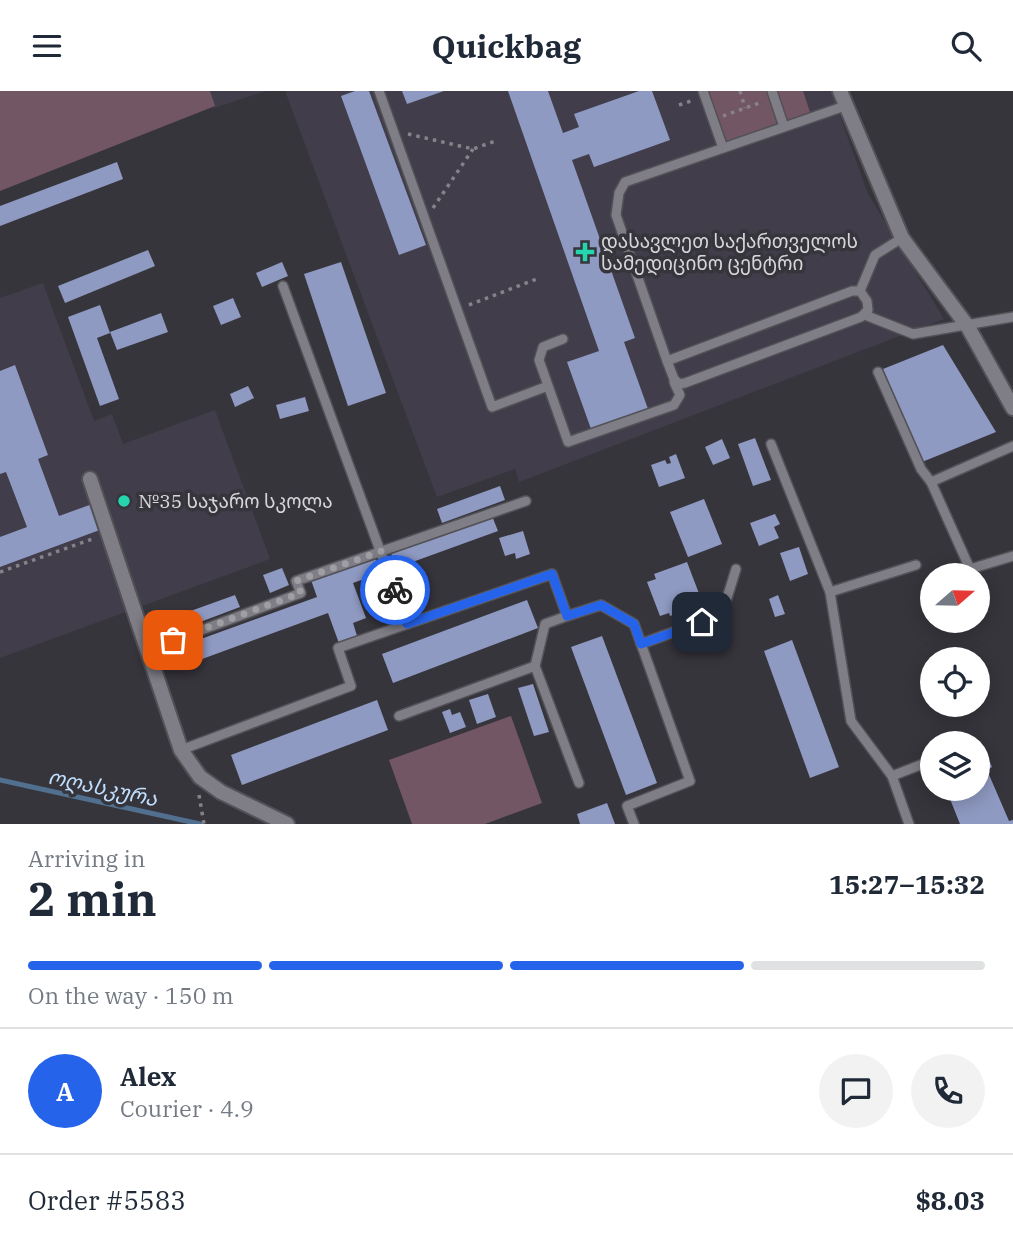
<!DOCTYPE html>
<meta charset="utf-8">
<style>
:root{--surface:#fff;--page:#f2f2f3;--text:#1f2937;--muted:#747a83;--line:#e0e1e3;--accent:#2563eb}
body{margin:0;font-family:"IBM Plex Serif","Noto Sans Georgian",serif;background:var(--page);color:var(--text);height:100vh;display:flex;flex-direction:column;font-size:26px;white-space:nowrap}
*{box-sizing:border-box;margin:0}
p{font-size:23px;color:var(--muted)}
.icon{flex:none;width:38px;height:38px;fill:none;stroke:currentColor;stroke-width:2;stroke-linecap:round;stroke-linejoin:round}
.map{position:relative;height:733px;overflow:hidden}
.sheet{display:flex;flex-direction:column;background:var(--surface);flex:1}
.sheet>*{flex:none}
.needle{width:46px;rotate:70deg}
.controls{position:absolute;left:920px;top:472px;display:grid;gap:14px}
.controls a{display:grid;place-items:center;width:70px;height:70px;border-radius:50%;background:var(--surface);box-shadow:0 4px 18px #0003;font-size:35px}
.pin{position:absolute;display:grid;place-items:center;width:60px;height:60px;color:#fff;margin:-30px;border-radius:14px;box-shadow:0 4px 10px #0006}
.courier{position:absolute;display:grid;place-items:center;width:70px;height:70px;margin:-35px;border:5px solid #2563eb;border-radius:50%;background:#fff;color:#222;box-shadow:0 2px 9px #0007}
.overview em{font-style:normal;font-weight:700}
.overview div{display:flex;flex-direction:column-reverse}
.overview{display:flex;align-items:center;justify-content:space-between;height:119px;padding:0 28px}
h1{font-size:46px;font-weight:700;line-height:52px}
.bar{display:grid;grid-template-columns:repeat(4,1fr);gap:10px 7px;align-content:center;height:84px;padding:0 28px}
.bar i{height:9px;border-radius:5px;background:var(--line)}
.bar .selected{background:var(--accent)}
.bar p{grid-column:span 4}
.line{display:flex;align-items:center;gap:18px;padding:0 28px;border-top:2px solid var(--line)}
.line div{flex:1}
.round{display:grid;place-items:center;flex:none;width:74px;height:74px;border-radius:37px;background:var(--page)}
header{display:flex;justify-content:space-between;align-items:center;height:91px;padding:0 28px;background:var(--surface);font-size:32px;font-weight:700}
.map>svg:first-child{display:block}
</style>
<header><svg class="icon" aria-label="menu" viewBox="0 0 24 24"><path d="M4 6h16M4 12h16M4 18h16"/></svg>Quickbag<svg class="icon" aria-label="search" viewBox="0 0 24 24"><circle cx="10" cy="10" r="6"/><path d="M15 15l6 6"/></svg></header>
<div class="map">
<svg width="1013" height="733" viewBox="0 0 1013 733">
<rect width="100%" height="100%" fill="#37353c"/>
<g fill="#413d4b">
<path d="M208 0H266L214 17Z"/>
<path d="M285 0H831L868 103 944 228 519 391 515 378 437 406Z"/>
<path d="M43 192 94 330 112 323 123 353 215 319 270 468 0 567V207Z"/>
</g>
<g fill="#735664">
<path d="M0 0H210L215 15 0 100Z"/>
<path d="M703 0H803L812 27 723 57Z"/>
<path d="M511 625 542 712 485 733H412L389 669Z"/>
</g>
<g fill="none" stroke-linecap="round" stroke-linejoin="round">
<path stroke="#51708f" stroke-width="5" d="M0 689 200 733"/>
</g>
<g fill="#8f9ac2">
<path d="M355 0H369L426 154 399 164 341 5Z"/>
<path d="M402 0H444L407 13Z"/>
<path d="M508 0H548L563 42 579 36 574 23 639 0H652L670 49 594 76 589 63 572 69 635 247 624 251 648 318 591 338 567 271 599 260Z"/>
<path d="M117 71 123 88 0 135V115Z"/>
<path d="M148 159 155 175 65 212 58 195Z"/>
<path d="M282 171 288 185 262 196 256 182Z"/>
<path d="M341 171 386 302 348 315 304 183Z"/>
<path d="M233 207 241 226 221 234 213 215Z"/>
<path d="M100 214 110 242 97 247 119 308 100 315 68 226Z"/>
<path d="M161 222 168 241 117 259 110 241Z"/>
<path d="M943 254 996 341 922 371 883 278Z"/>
<path d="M15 274 48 364 38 368 59 425 95 412 105 437 0 476V446L27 436 6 381 0 383V280Z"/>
<path d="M248 295 254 307 235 316 230 303Z"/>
<path d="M305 306 309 320 280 328 276 314Z"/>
<path d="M755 347 771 389 753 395 738 353Z"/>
<path d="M722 348 730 367 713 374 705 356Z"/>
<path d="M676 363 685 387 659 396 651 374 665 369 667 373 671 372 669 366Z"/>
<path d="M500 395 505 409 442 432 437 418Z"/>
<path d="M704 408 722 453 688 466 670 421Z"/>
<path d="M775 423 780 433 774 436 779 447 759 455 750 432Z"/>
<path d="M492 425 498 440 396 477 391 462Z"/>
<path d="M523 440 530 463 516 468 515 462 505 465 499 447Z"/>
<path d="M799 456 808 483 790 490 780 462Z"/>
<path d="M375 466 381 482 353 492 366 527 353 532 358 548 340 555 328 522 194 571 187 553 317 506 311 489Z"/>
<path d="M687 471 703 513 670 525 669 522 660 525 647 491 656 488 654 483Z"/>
<path d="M282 477 289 494 270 502 263 484Z"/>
<path d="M235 504 240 516 179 539 174 526Z"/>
<path d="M778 504 785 523 775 526 769 508Z"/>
<path d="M527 509 538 537 393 592 382 563Z"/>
<path d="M602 545 657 692 626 704 571 556Z"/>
<path d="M792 549 839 676 810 687 764 560Z"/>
<path d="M533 593 549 641 534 645 518 597Z"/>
<path d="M488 603 496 626 477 633 469 609Z"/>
<path d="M377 609 388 639 242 694 231 664Z"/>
<path d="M450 618 452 624 460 621 466 636 450 642 442 621Z"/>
<path d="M983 655 992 676 987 679 1009 730 1013 729V733H960L946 698H978V657Z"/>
<path d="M607 712 615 733H580L577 723Z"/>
</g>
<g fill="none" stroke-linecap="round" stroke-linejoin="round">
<defs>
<g id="service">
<path d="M379 0 492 316 548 295"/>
<path d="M703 0 723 57"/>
<path d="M772 0 784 36"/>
<path d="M283 195 407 533"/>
<path d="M860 200 875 164 902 147"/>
<path d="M865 224 913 243 1013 226"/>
<path d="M563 248 543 256 539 269 568 351 674 314 680 304 674 291"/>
<path d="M667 270 674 288 679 293 685 292 861 226 868 219 867 210 860 200H852L667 270 616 124 619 102 625 91 845 15"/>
<path d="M878 281 921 378 931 391 1013 355"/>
<path d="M771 353 830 501 851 630 892 685"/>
<path d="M931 391 970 478 1013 465"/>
<path d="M830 501 916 474"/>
<path d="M567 525 545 533 535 575 579 692"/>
<path d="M641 553 722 523 736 478"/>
<path d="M148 559 301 502 296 490 526 410"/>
<path d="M399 625 535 575"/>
<path d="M181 659 351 595 338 557 552 483 567 525 601 514 634 533 690 690 627 715 634 733"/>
<path d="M909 733 892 685 933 669"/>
</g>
<g id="minor">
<path d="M840 0 902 147 968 236 1013 317"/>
<path d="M90 388 181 659 200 686 221 701 287 733"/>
</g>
</defs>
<use href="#service" stroke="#525156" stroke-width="12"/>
<use href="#minor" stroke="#525156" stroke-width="18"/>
<g stroke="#858389" stroke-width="3.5" stroke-dasharray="3.5 5" stroke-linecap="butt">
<path d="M740 0 745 17"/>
<path d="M679 14 694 9"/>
<path d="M723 25 762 11"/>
<path d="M408 43 473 58 498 49"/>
<path d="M433 117 473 58"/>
<path d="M469 214 539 187"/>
<path d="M0 481 95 447"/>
<path d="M199 704 204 733"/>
</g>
<use href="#service" stroke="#7f7d85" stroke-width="9"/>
<use href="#minor" stroke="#7f7d85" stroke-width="14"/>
</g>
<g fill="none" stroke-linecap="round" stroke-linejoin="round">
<path stroke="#9f9ea3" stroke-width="7" stroke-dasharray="0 12.6" d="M173 549 301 502 296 490 382 460 395 499"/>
<path stroke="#2563eb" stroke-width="9" d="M395 499 407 533 552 483 567 525 601 514 634 533 641 553 702 531"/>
</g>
<g fill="#25d5ae" stroke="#37353c" stroke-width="2.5">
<path d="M581.5 150.5h7v7h7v7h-7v7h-7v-7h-7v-7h7z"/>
<circle cx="124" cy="410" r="7"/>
</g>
<g text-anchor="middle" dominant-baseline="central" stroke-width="7" stroke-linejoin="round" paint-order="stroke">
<g font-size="19" fill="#d7d6da" stroke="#37353c" text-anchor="start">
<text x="601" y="150">დასავლეთ საქართველოს<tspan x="601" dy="22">სამედიცინო ცენტრი</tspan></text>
<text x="138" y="410">№35 საჯარო სკოლა</text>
</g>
<g font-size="21" font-style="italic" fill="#c0dffe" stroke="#37353c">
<text transform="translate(103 696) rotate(12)">ოღასკურა</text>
</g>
</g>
</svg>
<div class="controls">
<a><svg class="needle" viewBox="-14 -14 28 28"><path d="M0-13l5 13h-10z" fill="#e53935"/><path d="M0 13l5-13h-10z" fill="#747a83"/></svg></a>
<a><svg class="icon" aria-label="locate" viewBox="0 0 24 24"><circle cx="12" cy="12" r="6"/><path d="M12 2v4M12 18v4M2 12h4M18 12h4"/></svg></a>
<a><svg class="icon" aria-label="layers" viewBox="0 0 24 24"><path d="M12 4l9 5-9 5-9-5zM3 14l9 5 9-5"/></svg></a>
</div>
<div class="pin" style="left:173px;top:549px;background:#ea580c"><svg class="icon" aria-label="bag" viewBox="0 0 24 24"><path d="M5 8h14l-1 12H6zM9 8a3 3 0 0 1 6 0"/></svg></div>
<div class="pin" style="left:702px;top:531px;background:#1f2937"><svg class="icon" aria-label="home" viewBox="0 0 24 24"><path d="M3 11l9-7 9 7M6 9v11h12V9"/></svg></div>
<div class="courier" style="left:395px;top:499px"><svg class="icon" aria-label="bike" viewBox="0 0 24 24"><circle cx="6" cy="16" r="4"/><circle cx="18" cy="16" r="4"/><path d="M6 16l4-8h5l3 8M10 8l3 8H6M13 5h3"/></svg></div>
</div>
<section class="sheet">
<div class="overview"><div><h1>2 min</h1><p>Arriving in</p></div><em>15:27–15:32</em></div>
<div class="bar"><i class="selected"></i><i class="selected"></i><i class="selected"></i><i></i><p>On the way · 150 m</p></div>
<div class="line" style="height:126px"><b class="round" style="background:var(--accent);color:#fff">A</b><div><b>Alex</b><p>Courier · 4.9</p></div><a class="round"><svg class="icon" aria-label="chat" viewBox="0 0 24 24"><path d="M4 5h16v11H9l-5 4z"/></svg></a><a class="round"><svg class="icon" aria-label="phone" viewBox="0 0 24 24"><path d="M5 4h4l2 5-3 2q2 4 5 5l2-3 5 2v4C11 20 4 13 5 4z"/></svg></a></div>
<div class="line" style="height:91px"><div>Order #5583</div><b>$8.03</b></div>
</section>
